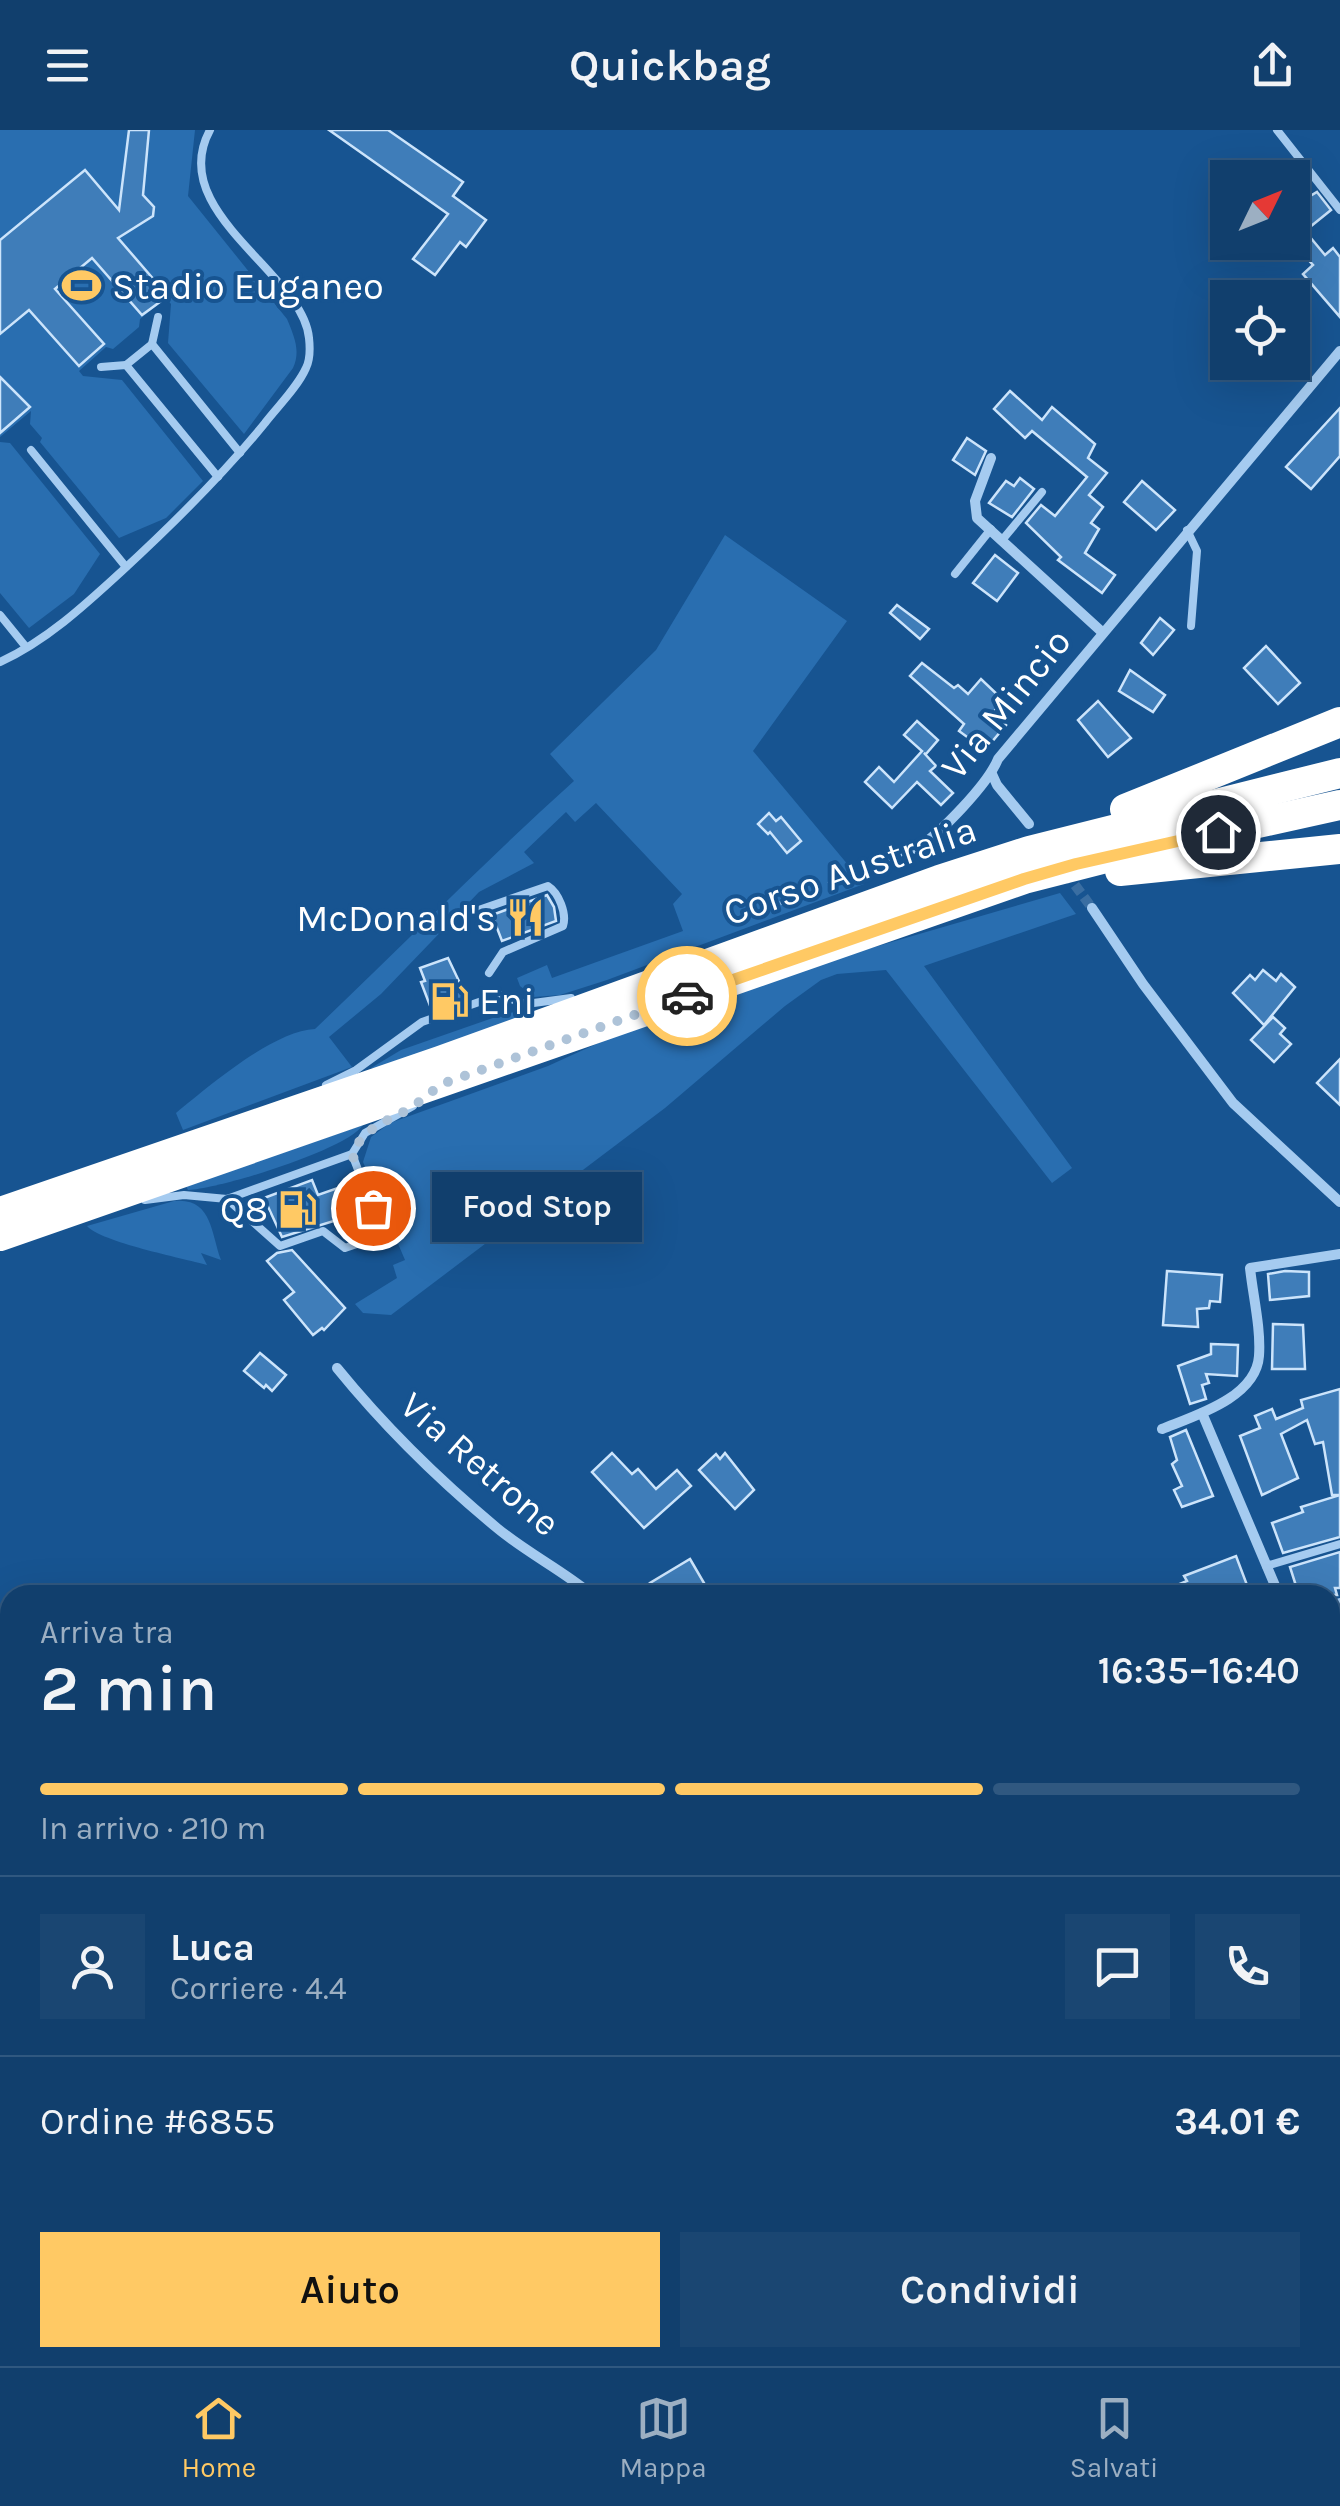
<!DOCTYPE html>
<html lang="it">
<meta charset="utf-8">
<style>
:root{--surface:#113f6d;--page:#1a4672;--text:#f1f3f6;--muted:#9cafc2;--line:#305880;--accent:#ffc964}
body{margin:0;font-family:Karla,sans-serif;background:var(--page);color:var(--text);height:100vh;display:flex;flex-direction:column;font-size:38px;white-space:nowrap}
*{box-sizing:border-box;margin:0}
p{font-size:32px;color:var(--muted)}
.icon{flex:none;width:55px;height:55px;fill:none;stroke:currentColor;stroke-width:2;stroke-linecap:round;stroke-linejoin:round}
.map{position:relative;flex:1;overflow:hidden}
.side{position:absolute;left:0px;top:1455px;width:1340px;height:782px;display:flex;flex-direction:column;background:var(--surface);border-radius:30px 30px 0 0;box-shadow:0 10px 40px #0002,0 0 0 2px var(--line)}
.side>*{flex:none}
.needle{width:65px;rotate:47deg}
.controls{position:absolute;left:1210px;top:30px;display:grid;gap:20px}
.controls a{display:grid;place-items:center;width:100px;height:100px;border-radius:0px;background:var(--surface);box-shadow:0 10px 40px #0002,0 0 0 2px var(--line);font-size:50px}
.pin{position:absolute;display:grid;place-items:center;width:85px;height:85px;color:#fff;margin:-42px;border:5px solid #fff;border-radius:50%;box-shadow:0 2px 10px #0007}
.courier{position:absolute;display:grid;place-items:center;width:100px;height:100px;margin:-50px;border:8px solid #ffc964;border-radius:50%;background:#fff;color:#222;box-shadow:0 2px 12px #0007}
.bubble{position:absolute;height:70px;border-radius:0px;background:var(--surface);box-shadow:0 10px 40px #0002,0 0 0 2px var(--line);font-size:32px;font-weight:600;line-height:70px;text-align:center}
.headline em{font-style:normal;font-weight:600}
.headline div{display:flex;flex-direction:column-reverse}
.headline{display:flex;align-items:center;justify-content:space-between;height:170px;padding:0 40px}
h1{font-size:65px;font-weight:600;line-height:75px}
.bar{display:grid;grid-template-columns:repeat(4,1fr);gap:15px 10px;align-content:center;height:120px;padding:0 40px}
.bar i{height:12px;border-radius:8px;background:var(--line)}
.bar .current{background:var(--accent)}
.bar p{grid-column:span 4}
.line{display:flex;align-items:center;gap:25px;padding:0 40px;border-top:2px solid var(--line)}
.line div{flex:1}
.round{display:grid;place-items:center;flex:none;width:105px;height:105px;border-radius:0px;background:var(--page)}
.primary-button{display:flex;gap:20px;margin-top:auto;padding:20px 40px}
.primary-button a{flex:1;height:115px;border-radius:0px;background:var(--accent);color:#111;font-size:40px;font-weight:600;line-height:115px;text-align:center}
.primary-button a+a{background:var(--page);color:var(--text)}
header{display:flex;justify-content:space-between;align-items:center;height:130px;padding:0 40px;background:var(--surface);font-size:45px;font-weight:600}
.dock{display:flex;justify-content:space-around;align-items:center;height:140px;border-top:2px solid var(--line);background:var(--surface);font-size:28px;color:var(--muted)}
.dock a{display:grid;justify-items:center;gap:5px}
.dock .current{color:var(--accent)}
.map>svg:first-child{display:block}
</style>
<header><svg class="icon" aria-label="menu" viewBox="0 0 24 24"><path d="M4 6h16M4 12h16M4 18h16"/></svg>Quickbag<svg class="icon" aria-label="share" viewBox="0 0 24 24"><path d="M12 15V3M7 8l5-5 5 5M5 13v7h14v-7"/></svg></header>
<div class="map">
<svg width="1340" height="2236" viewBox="0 0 1340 2236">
<rect width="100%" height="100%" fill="#175491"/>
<g fill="#296eb0">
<path d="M0 0H195L188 66 287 189C294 206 301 221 293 238L244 304 168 213 171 174 166 168 140 189 139 197 113 219 106 217 79 241 83 246 122 250 203 351 166 388 119 408 40 312 42 308 30 294 31 281 0 307Z"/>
<path d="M0 312 10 313 100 424 74 464 29 498 0 463Z"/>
<path d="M725 405 847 491 753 621 864 754 607 850 560 865 534 867 520 856 517 848 547 835 552 848 683 801 673 774 682 764 596 673 575 692 566 682 524 722 534 733 479 762 381 864 329 907 352 937 183 1000 176 983C209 956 273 901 315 899 401 817 485 731 574 651L550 624 656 520Z"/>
<path d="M1060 763 1076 784 924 836 1072 1038 1052 1053 886 840 837 844 821 850 785 876 665 978 391 1185 363 1183 355 1174 397 1148 393 1135 405 1130 363 1032 371 1007 390 993 548 936 616 905 799 839Z"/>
<path d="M525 881 527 886 381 939 371 938 401 920 507 883Z"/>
<path d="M363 995C348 1019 220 1059 188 1060L186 1056Z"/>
<path d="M174 1071C212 1067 211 1103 221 1130L201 1123 207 1135C182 1128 101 1112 87 1096Z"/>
</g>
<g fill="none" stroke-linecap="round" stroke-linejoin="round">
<g stroke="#98c7f3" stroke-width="5">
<path d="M0 2092 10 2099"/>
<path d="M102 2228 104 2236"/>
</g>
</g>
<g fill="#3f7db9" stroke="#cce4fb" stroke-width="2.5">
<path d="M129 0H149L143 65 154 77 153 86 118 108 168 166 142 185 92 128 55 159 104 214 79 236 29 180 0 204V110L85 40 119 80Z"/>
<path d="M329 0H388L463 52 453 66 486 90 466 117 460 112 435 145 413 129 448 84Z"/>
<path d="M1317 62 1331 80 1305 101 1325 125 1333 118 1340 127V187L1303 144 1313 135 1292 112V77Z"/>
<path d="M0 247 30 277 0 303Z"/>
<path d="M1010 261 1042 290 1052 277 1095 314 1088 328 1107 343 1089 365 1103 377 1091 393 1099 399 1085 423 1115 445 1102 463 1058 430 1061 427 1026 393 1041 375 1055 386 1087 347 1032 301 1025 308 994 279Z"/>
<path d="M1340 278V326L1311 359 1286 337Z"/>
<path d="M967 308 986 321 975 345 953 330Z"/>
<path d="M1020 348 1034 359 1012 387 989 373 1006 351 1014 356Z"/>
<path d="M1142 351 1175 380 1156 400 1124 372Z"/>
<path d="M995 425 1018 443 997 471 973 453Z"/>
<path d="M897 475 929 499 920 509 890 483Z"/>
<path d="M1160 488 1174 500 1153 525 1141 513Z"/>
<path d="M1266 516 1300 553 1278 574 1244 538Z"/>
<path d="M922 533 954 558 958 555 968 564 981 549 1003 570 993 583 1006 595 985 620 959 601 964 594 910 546Z"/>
<path d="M1130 540 1165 565 1153 582 1119 561Z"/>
<path d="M1098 571 1131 608 1108 627 1078 590Z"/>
<path d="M917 591 938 610 926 624 924 623 936 636 930 641 953 663 941 675 917 652 892 678 865 652 879 637 894 652 922 621 904 605Z"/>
<path d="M769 683 776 691 781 687 801 711 787 723 770 702 768 704 758 694Z"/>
<path d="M547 765 554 777 556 791 502 811 492 785Z"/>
<path d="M448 828 467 868 432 881 421 852 425 851 420 838Z"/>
<path d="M1263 840 1276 851 1281 844 1295 857 1264 895 1233 863 1250 845 1255 850Z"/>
<path d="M1273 887 1285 898 1280 904 1291 914 1274 932 1251 910Z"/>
<path d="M1340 929V975L1317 953Z"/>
<path d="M312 1050 318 1065 355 1052 372 1098 347 1107 340 1089 282 1107 264 1068Z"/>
<path d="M292 1120 345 1178 324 1200 322 1198 313 1205 284 1170 294 1162 267 1131 277 1123Z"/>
<path d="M1167 1141 1222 1145 1220 1172 1210 1171 1209 1178 1197 1179 1198 1197 1163 1195Z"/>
<path d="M1285 1141 1309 1142V1166L1270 1170 1268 1144Z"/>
<path d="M1273 1194 1303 1195 1305 1239H1272Z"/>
<path d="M1211 1214 1238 1215 1237 1246 1206 1244 1209 1253 1202 1255 1206 1269 1190 1274 1178 1236 1211 1224Z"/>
<path d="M260 1223 286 1245 272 1261 266 1255 264 1258 244 1241Z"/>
<path d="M1340 1259V1365H1332L1323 1312 1315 1314 1307 1290 1281 1304 1298 1348 1262 1365 1240 1306 1260 1298 1255 1286 1272 1279 1276 1289 1303 1278 1301 1270Z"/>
<path d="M1186 1300 1213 1366 1182 1377 1174 1360 1182 1356 1172 1334 1177 1330 1170 1307Z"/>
<path d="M612 1323 632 1344 638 1339 656 1359 677 1340 691 1356 644 1398 592 1342Z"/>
<path d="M725 1323 754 1360 735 1379 699 1340 716 1324 720 1329Z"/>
<path d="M1340 1365V1407L1283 1423 1272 1393 1303 1382 1301 1377Z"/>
<path d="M1340 1422V1458H1335L1337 1465H1304L1302 1457 1297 1459 1290 1437Z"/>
<path d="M1236 1426 1247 1455 1233 1461 1235 1465H1219L1216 1458 1198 1465H1153L1187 1451 1184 1446Z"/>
<path d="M690 1429 711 1465H657L650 1453Z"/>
</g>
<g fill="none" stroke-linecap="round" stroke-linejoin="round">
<path stroke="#3a6ea2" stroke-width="10" stroke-dasharray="10 5" stroke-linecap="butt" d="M1066 743 1092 778"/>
<path stroke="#a5cbf0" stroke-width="4" stroke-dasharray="5 8" stroke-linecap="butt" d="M744 788 902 724"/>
<g stroke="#a5cbf0" stroke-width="8">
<path d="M1277 0 1340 80"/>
<path d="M158 187 152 214 240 323"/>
<path d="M126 235 152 214"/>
<path d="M101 237 126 235 218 347"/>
<path d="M31 320 126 437"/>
<path d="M1187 400 1197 421 1191 496"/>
<path d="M1003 409 1042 362"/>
<path d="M955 444 991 399"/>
<path d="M0 485 26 517"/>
<path d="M0 532C46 511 85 475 122 441 173 394 221 347 265 293 278 276 297 258 306 238 310 230 310 217 309 208 303 143 165 82 210 0"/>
<path d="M470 783 548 756C559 763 567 784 563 796L503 822 489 843"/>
<path d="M326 955 356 940 422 892 499 865 526 874 571 868"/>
<path d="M227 1069 280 1116 323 1101 345 1118 383 1105 352 1024"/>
<path d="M145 1070 184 1065 227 1069 352 1024 365 1003 413 976"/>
<path d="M1266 1436 1340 1414"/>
<path d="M1330 1475 1340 1472"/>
</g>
<g stroke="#a5cbf0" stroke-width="10">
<path d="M991 328 975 371 977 388 1102 502"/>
<path d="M992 644 997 655 1029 694"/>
<path d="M916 719C940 704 988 654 998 629L1340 221"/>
<path d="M1092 778 1143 854 1233 973 1340 1072"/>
<path d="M337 1238C385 1297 438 1349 497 1398 527 1423 562 1440 592 1465"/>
<path d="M1202 1283 1279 1465"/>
<path d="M1162 1299C1194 1286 1256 1268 1259 1226 1261 1198 1253 1166 1250 1138L1340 1124"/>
<path d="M1330 1534 1340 1531"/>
<path d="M1330 1590 1340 1614"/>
<path d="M1330 1832 1340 1824"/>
<path d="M1330 2147 1340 2152"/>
<path d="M702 2236 705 2228"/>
<path d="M1325 2236 1340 2221"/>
</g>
<g stroke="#fff" stroke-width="30">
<path d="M1125 679 1340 592"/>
<path d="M1120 741 1340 719"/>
<path d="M0 1082 440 931 939 750 1029 721 1340 643"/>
<path d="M0 1106 1024 749 1157 715 1340 675"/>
</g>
</g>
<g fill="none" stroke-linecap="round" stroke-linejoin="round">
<path stroke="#aec3d8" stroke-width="10" stroke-dasharray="0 18" d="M373 1078 352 1024C365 997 384 993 409 979 420 972 431 962 442 954L687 866"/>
<path stroke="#ffc964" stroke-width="12" d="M687 866 1024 749 1076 734 1218 702"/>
</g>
<defs>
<symbol id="stadium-bare" viewBox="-9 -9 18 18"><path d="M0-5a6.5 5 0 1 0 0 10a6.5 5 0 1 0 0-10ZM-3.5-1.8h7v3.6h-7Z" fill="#ffc964" stroke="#175491" stroke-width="2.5" paint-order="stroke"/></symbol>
<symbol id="restaurant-bare" viewBox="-9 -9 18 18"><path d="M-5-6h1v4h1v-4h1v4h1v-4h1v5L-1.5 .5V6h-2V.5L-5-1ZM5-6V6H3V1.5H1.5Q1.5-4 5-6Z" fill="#ffc964" stroke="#175491" stroke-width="2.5" paint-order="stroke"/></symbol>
<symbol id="fuel-bare" viewBox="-9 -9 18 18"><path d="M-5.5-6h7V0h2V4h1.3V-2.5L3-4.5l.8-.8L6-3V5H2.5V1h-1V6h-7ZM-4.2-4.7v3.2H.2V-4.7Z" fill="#ffc964" stroke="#175491" stroke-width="2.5" paint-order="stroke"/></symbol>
</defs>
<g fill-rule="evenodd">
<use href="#stadium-bare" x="54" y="128" width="55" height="55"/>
<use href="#restaurant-bare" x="498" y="760" width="55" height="55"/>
<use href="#fuel-bare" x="422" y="844" width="55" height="55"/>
<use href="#fuel-bare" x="270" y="1052" width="55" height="55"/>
</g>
<g text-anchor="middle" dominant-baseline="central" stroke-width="8" stroke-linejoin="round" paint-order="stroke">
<g font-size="38" fill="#fff" stroke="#175491" text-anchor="start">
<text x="112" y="156">Stadio Euganeo</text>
<text x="496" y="788" text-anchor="end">McDonald's</text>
<text x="479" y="871">Eni</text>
<text x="268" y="1079" text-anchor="end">Q8</text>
</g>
<g font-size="38" fill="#fff" stroke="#175491">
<text transform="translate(1006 574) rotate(-51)">Via Mincio</text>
<text transform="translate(850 741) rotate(-19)">Corso Australia</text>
<text transform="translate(480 1334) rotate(41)">Via Retrone</text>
</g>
</g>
</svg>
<div class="controls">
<a><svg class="needle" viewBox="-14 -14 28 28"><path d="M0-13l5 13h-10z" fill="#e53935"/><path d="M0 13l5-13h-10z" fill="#9cafc2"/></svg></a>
<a><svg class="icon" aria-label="locate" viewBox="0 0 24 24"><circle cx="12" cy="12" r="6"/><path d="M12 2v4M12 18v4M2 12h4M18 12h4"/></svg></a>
</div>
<div class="pin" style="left:373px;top:1078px;background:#ea580c"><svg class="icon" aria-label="bag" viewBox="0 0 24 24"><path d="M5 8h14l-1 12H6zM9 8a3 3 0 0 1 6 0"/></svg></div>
<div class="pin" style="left:1218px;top:702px;background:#1f2937"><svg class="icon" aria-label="home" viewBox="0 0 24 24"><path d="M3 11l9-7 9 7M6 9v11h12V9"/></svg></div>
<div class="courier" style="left:687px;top:866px"><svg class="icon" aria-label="car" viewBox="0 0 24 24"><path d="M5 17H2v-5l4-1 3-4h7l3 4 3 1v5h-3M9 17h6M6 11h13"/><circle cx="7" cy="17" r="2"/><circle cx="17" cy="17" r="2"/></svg></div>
<div class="bubble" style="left:432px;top:1042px;width:210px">Food Stop</div>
<section class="side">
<div class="headline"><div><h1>2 min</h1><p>Arriva tra</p></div><em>16:35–16:40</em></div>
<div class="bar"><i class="current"></i><i class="current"></i><i class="current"></i><i></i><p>In arrivo · 210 m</p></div>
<div class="line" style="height:180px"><a class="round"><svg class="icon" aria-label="person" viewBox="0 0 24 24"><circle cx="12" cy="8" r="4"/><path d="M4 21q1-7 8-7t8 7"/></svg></a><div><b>Luca</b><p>Corriere · 4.4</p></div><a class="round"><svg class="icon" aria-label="chat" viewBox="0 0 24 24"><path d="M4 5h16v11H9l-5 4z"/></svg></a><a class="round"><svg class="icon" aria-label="phone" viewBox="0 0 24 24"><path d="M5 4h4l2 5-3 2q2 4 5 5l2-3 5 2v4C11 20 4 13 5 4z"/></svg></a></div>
<div class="line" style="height:130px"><div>Ordine #6855</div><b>34.01 €</b></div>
<div class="primary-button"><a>Aiuto</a><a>Condividi</a></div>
</section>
</div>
<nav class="dock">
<a class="current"><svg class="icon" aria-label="home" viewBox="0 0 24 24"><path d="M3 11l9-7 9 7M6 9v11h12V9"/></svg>Home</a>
<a><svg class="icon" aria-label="map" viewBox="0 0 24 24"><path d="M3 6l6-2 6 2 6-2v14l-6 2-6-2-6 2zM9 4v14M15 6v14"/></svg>Mappa</a>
<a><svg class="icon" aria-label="saved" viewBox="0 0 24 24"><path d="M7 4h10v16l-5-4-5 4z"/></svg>Salvati</a>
</nav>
